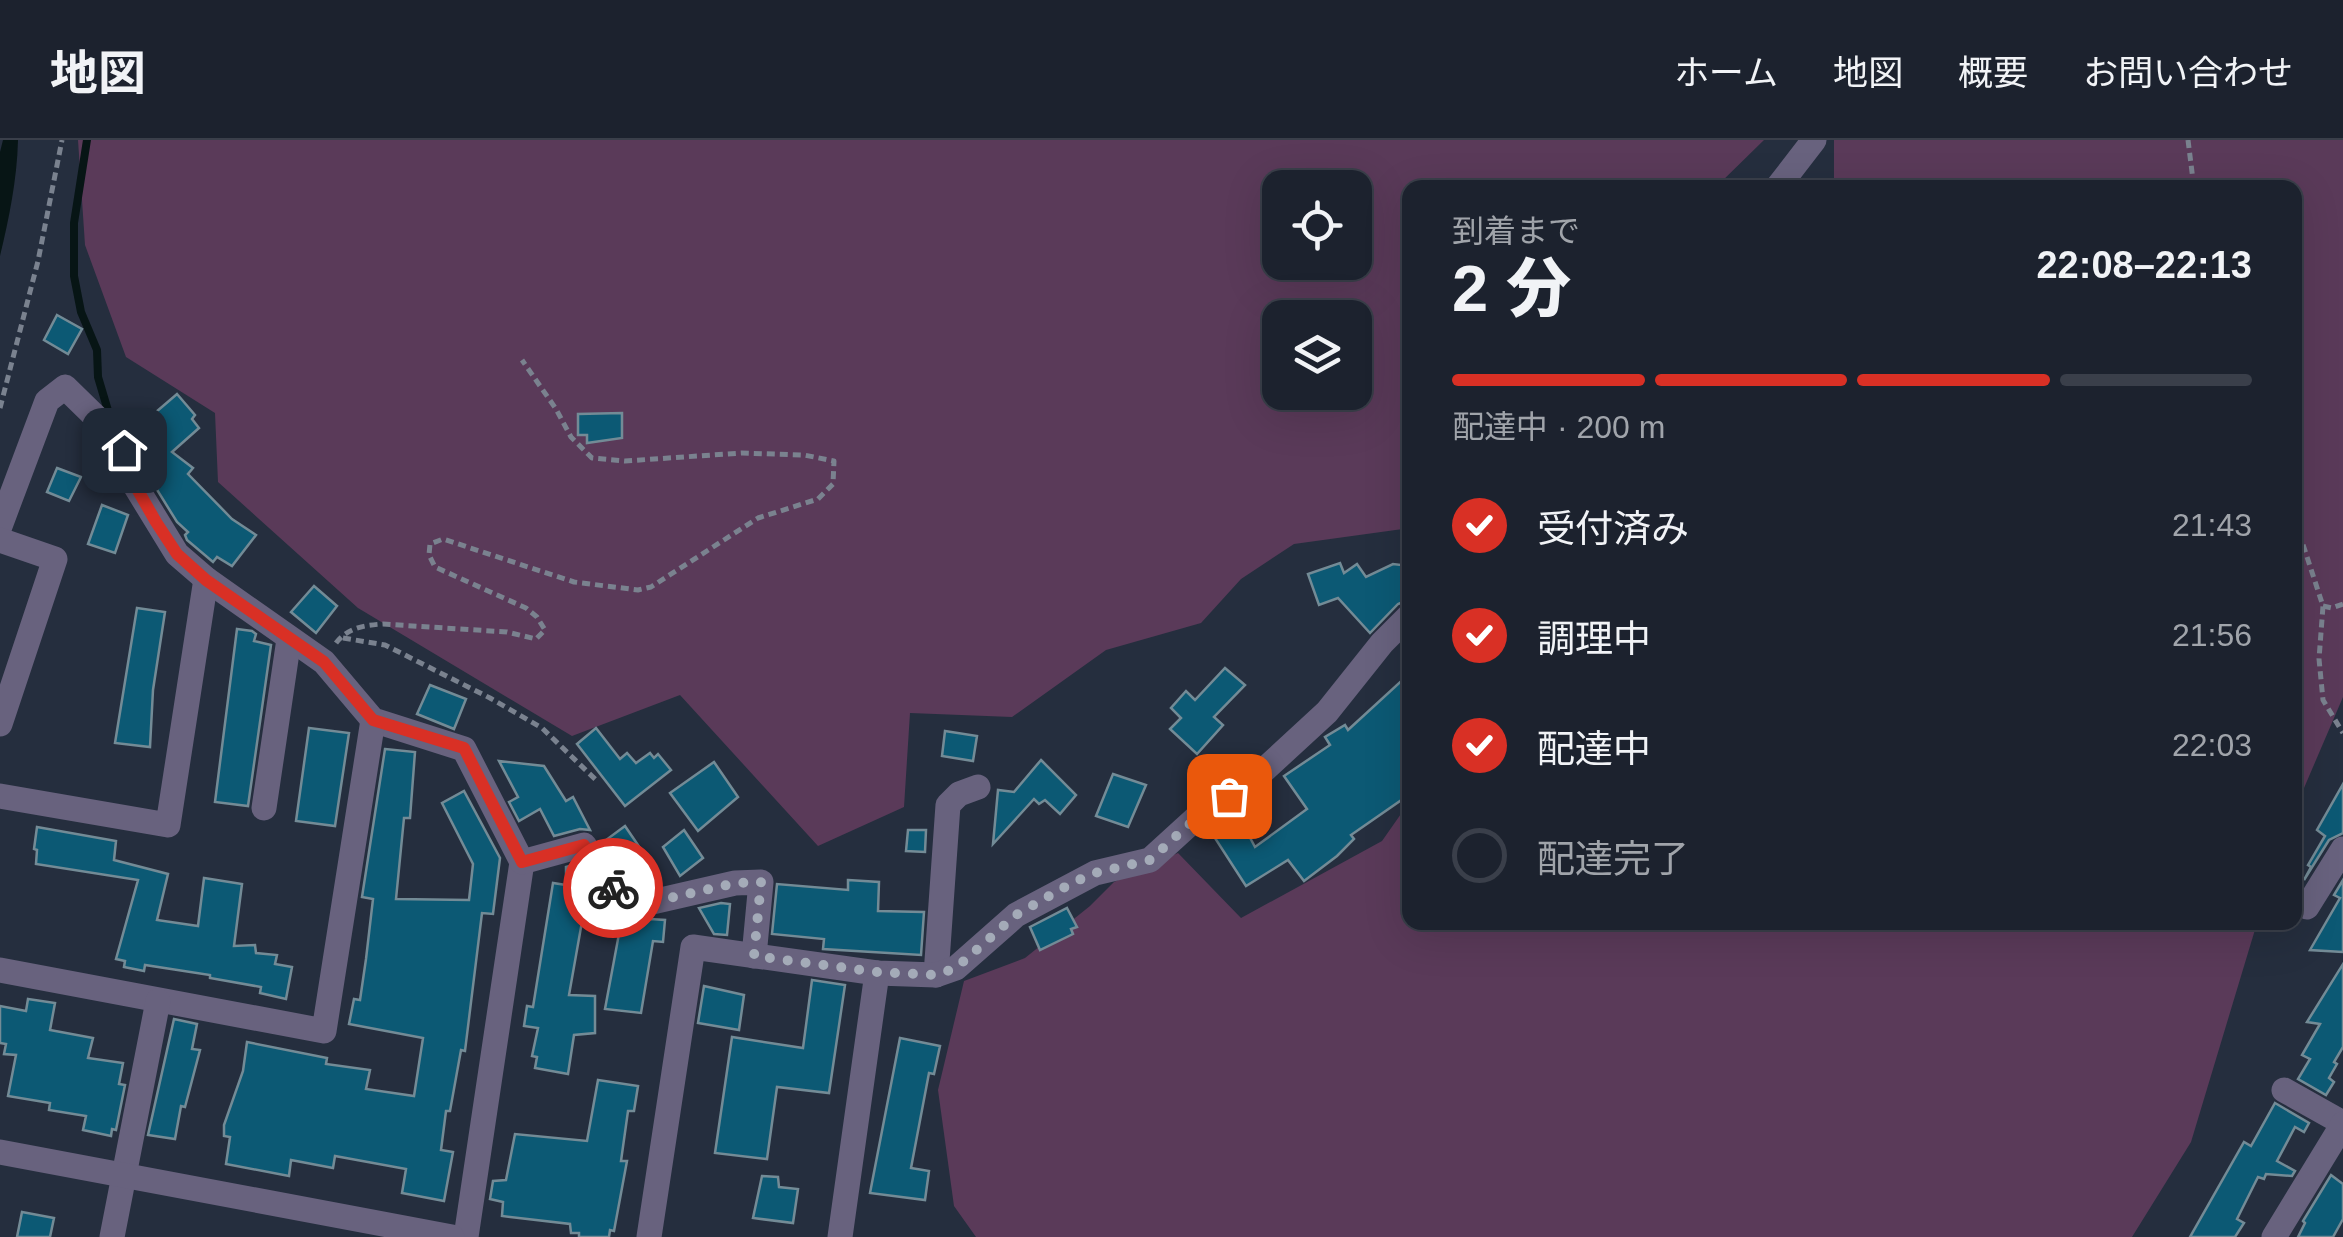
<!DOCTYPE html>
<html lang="ja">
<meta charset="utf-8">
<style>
:root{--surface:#1c222e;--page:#252a36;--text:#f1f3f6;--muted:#a0a4aa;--line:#3a3f4a;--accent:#d93025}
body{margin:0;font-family:Arial,"Noto Sans JP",sans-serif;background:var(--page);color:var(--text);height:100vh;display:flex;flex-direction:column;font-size:38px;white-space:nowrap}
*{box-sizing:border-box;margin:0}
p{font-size:32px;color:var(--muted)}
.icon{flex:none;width:55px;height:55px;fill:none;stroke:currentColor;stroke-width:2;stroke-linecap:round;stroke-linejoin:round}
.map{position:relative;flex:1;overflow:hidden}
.details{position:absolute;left:1402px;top:40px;width:900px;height:750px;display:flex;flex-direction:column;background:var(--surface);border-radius:20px;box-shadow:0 10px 40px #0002,0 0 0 2px var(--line)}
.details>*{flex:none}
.controls{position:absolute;left:1262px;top:30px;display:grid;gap:20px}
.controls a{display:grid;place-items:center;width:110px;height:110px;border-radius:20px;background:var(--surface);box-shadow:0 10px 40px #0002,0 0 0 2px var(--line);font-size:50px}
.pin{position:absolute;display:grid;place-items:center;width:85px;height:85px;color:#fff;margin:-42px;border-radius:20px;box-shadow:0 5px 15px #0006}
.courier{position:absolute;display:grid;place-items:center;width:100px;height:100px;margin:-50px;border:8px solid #d93025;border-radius:50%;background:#fff;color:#222;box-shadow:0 2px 12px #0007}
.summary em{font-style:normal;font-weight:800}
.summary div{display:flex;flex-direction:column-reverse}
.summary{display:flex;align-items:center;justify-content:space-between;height:170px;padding:0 50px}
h1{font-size:65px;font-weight:800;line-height:75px}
.bar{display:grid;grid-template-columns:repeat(4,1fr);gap:15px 10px;align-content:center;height:120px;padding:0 50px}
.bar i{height:12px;border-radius:8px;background:var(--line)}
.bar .current{background:var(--accent)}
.bar p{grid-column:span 4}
ol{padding:0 50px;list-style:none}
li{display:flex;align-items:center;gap:30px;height:110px}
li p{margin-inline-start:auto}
li .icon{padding:10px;border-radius:50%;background:var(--accent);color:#fff;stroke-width:4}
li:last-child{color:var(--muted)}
li i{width:55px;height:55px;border:5px solid var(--line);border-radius:50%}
header{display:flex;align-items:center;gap:60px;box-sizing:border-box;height:140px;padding:0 50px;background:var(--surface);border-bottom:2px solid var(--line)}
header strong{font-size:48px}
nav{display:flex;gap:55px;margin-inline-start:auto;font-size:35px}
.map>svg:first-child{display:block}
</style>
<header>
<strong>地図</strong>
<nav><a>ホーム</a><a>地図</a><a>概要</a><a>お問い合わせ</a></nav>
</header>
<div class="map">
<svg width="2343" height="1097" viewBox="0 0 2343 1097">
<rect width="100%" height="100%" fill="#252e3e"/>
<g fill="#5a3a59" fill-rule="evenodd">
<path d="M78 0H1764L1716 47 1410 48V388L1294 404 1241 439 1201 483 1106 510 1012 577 910 573 904 667 818 706 680 555 572 596 358 468 218 342 215 273 126 217 85 105ZM1280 48H1355V122H1280ZM1280 178H1355V252H1280Z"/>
<path d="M1834 0H2343V557L2295 669V48L1830 47 1834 39Z"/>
<path d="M1410 661V782L2257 783 2191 1002 2132 1097H976L954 1066 938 950 964 841 1025 818 1090 766 1114 742 1178 713 1241 778 1382 701Z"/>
</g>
<path fill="#071515" d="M3 0H18C17 40 9 78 0 116V12Z"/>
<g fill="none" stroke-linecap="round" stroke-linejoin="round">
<path stroke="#071515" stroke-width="8" d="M87 0 74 83V136L81 172 97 210 98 237 109 274"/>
</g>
<g fill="#0c5974" stroke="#738b96" stroke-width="2.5">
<path d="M57 175 82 189 68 214 44 200Z"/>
<path d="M177 254 195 275 192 279 199 288 172 312 193 328 188 334 232 379 256 395 232 426 217 417 213 422 187 400 185 395 188 392 177 382 151 340 134 296 155 287 149 278Z"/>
<path d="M622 273V298L587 303V295H578V274Z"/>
<path d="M57 328 81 337 69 361 47 352Z"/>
<path d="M102 365 128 375 115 413 88 404Z"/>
<path d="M1340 423 1344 433 1357 424 1366 437 1393 424 1410 426V459L1398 464 1370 493 1338 458 1319 465 1308 434Z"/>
<path d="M314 446 337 466 316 493 291 472Z"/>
<path d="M137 468 165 472 153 550 150 607 115 603Z"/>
<path d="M237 489 252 491 256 494 254 501 271 505 248 666 215 662Z"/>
<path d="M1225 528 1245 545 1214 577 1223 585 1197 614 1170 589 1181 578 1171 568 1186 551 1195 560Z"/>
<path d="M1410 533V654L1351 695 1354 699 1337 716 1304 741 1288 720 1246 746 1213 695 1240 679 1255 707 1307 669 1284 636 1330 605 1325 597 1345 585 1348 590Z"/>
<path d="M430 545 466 559 454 589 417 574Z"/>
<path d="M309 588 349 593 335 686 296 681Z"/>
<path d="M596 588 620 619 627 613 636 623 650 613 654 618 658 614 671 630 625 666 577 604Z"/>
<path d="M945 591 977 596 973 621 942 616Z"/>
<path d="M385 609 415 612 410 678H404L396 759 469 760 473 724 442 663 464 651 500 718 493 774 482 773 465 911 461 910 450 971H446L441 1010 453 1012 444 1061 402 1053 406 1029 335 1016 333 1028 291 1020 289 1036 226 1024 230 997 224 996V985L243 931 247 902 327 918 326 924 370 930 366 949 414 956 423 898 349 884 354 859 360 860 366 819 373 759 362 757Z"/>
<path d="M1041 620 1076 655 1060 674 1045 660 1039 664 1034 659 993 704 998 650 1014 652Z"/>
<path d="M499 621 544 626 566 661 573 657 590 690 580 689 554 696 540 669 519 681 509 662 518 657Z"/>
<path d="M714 622 738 657 698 691 670 653Z"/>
<path d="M1113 634 1146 645 1128 687 1096 676Z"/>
<path d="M2343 644V693L2329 700 2304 740 2311 727 2308 725 2325 696 2317 690Z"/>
<path d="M625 686 655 730 631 747 602 703Z"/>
<path d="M37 687 116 701 114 720 168 734 157 780 198 786 204 738 242 744 234 806 255 805 256 813 277 815 275 824 292 827 286 859 260 853 261 847 210 838V835L145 825 144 831 124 827 125 821 116 819 138 740 36 724 37 710 34 709Z"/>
<path d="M684 690 703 718 680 736 663 707Z"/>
<path d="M908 690H926L925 712 906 711Z"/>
<path d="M577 724 589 742 569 855 595 856V893L574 895 568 934 535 928 537 917 532 916 538 888 524 886 527 866 533 867 553 743 566 745V727Z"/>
<path d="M848 740 879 742 878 771 924 772 921 815 823 809 824 799 772 794 777 744 848 750Z"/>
<path d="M2343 740V812L2310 810 2340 758 2334 755Z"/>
<path d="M721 763 730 764 727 795 714 794 699 768Z"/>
<path d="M1067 768 1077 787 1071 789 1073 794 1040 810 1030 787Z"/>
<path d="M650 779 665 780 663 802 653 801 641 873 605 869 621 783Z"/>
<path d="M2343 824V907L2334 922 2337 924 2329 938 2334 942 2326 955 2298 939 2310 919 2302 915 2320 884 2307 882Z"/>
<path d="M812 840 845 845 829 953 777 947 767 1019 715 1013 732 897 803 908Z"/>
<path d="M704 846 744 855 739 890 698 883Z"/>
<path d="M28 859 55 863 50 890 93 898 88 918 123 923 119 944 125 945 116 990 112 989 111 996 83 990 86 976 49 970 50 963 8 956 16 915 4 914 6 904 0 903V866L26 871Z"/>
<path d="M174 879 197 884 192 909 200 910 185 967 181 966 175 999 148 995Z"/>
<path d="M900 898 940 906 934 934 929 933 911 1028 929 1031 925 1060 870 1053Z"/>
<path d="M598 940 638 946 634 971H628L621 1021H627L614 1091 610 1090 609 1097H579V1093H571L570 1084 502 1076 503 1062 490 1059 493 1041 506 1040 515 994 587 1001Z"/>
<path d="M2275 963 2309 983 2304 992 2295 987 2277 1021 2295 1031 2292 1036 2266 1034 2264 1039 2258 1037 2237 1079 2244 1083 2235 1097H2190L2244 1002 2251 1006Z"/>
<path d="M2331 1035 2343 1044V1079L2333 1097H2298L2305 1083 2303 1081Z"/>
<path d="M762 1036 778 1037 779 1047 798 1049 793 1083 753 1078Z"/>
<path d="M22 1072 54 1078 50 1097H17Z"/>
</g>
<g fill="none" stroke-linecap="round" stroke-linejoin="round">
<g stroke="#7a828f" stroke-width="5" stroke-dasharray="8 5" stroke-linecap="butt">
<path d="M2188 0 2194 48"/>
<path d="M0 268 38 121 62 0"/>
<path d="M2295 380 2323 466 2319 519 2323 560 2343 593"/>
<path d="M2323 466 2332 468 2343 464"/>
<path d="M343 498 385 505 490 558 542 588 596 640"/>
<path d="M336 503C347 488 365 485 383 484L507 492 536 499 545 490 537 477 526 468 435 427 429 415 430 404 443 399 574 442 638 450 651 447 758 378 818 359 833 344 834 321 804 315 742 313 625 321 592 318 571 297 556 269 522 220"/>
</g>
<g stroke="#68627e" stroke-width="25">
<path d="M1777 48 1814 0"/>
<path d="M0 386 47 261 65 247 108 289 124 310 136 347 177 414 206 439 324 522 373 580 464 609 522 722 466 1097"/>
<path d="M0 400 55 419 0 584"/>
<path d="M0 656 168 685 206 439"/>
<path d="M264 668 289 499"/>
<path d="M522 722 584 705 626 768 735 743 761 742 754 816"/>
<path d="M2307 767 2343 709"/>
<path d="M0 830 324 891 373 580"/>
<path d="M936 835 948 665 959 654 978 647"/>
<path d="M2284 950 2343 983"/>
<path d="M112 1097 158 861"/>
<path d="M649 1097 693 807 877 833 936 835 956 828 1016 775 1095 733 1150 720 1206 669 1251 642 1327 572 1382 503 1410 475"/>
<path d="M840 1097 877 833"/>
<path d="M2274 1097 2343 984"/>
</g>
<path stroke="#68627e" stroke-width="25" d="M0 1012 452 1097"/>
</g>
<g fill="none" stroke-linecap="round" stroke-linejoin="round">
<path stroke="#a4abb8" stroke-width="10" stroke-dasharray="0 18" d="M613 748 626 768 736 743 761 742 754 816 877 832 936 835 956 828 1016 775 1072 743 1095 733 1150 720 1206 669 1229 656"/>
<path stroke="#d93025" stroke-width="12" d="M124 310 136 347 156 382 177 414 206 440 324 522 373 580 464 608 522 722 584 705 613 748"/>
</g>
</svg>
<div class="controls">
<a><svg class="icon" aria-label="locate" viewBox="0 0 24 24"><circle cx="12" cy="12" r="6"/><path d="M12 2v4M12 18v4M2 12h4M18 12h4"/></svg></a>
<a><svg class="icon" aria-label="layers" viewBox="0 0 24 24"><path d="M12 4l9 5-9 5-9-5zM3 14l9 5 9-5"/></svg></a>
</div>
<div class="pin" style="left:1229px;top:656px;background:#ea580c"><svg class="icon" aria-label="bag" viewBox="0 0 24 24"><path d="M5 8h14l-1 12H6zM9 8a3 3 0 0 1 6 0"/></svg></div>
<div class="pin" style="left:124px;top:310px;background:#1f2937"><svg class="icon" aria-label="home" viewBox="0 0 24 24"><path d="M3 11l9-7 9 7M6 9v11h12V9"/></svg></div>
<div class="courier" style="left:613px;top:748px"><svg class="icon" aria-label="bike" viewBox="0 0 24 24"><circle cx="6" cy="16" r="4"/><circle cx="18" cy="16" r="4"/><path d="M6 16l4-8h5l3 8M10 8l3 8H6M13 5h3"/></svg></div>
<section class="details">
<div class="summary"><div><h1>2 分</h1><p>到着まで</p></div><em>22:08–22:13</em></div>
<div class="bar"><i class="current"></i><i class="current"></i><i class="current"></i><i></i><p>配達中 · 200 m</p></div>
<ol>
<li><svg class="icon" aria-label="check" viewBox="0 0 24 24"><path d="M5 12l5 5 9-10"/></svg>受付済み<p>21:43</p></li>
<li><svg class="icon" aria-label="check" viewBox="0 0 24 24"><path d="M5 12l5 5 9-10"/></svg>調理中<p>21:56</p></li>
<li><svg class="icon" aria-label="check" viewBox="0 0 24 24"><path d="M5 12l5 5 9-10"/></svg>配達中<p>22:03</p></li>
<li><i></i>配達完了</li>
</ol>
</section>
</div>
